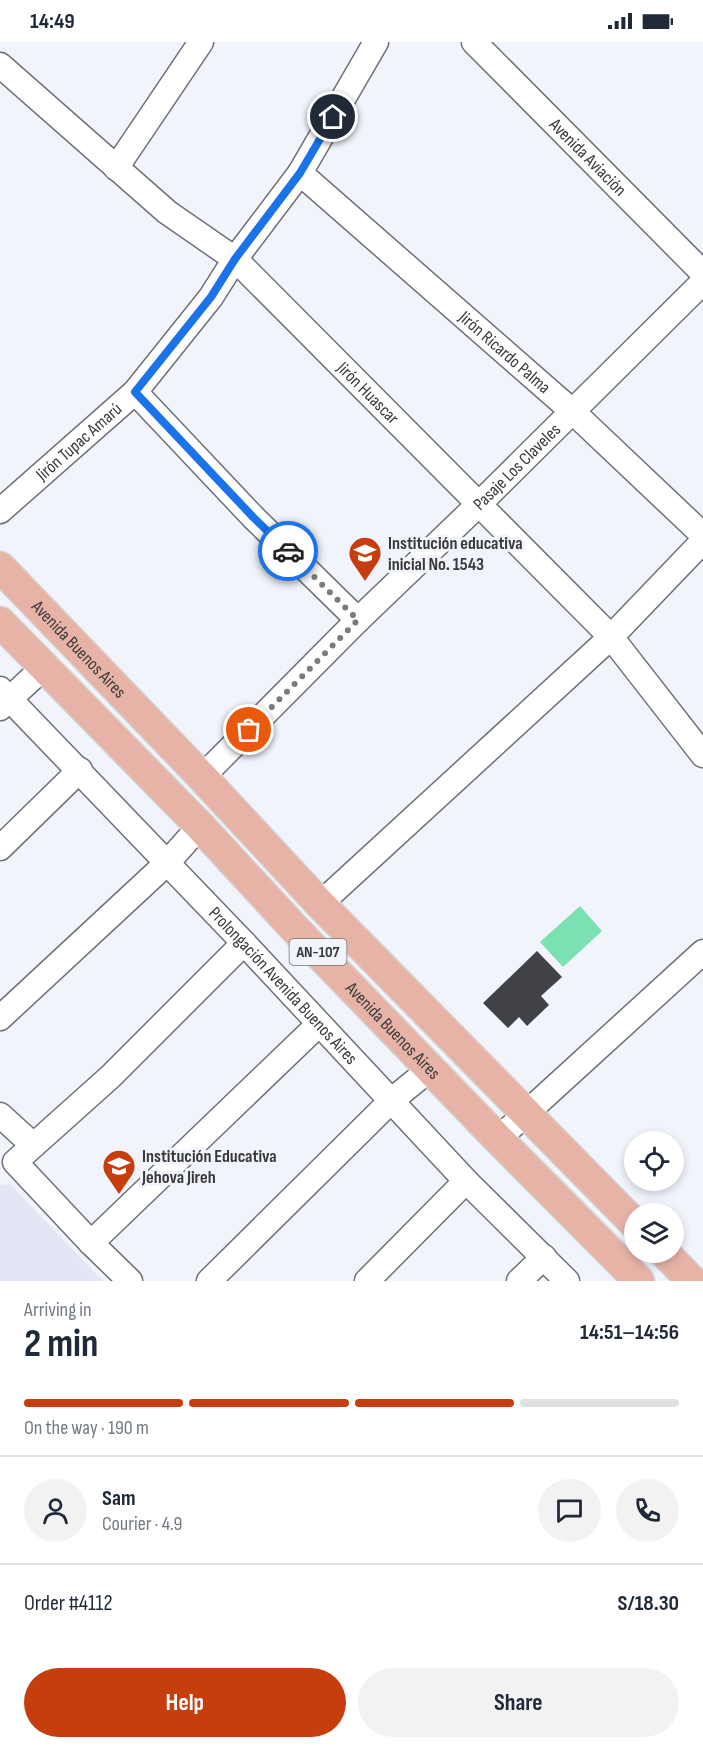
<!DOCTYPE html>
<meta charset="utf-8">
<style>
:root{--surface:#fff;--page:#f2f2f3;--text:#1f2937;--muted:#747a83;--line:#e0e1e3;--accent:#c63e0e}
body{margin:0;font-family:"Sofia Sans Condensed",sans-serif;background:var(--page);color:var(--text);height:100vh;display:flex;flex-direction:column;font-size:22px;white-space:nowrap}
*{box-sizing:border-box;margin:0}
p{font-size:20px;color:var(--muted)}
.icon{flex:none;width:33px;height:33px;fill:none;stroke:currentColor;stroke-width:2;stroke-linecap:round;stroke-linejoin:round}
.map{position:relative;height:1239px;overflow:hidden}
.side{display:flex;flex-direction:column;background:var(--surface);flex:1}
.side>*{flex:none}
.tools{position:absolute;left:624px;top:1089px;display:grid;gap:12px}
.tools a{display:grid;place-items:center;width:60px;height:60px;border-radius:50%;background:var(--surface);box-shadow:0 3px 9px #0003;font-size:30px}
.pin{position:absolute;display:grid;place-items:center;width:51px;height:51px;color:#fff;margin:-26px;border:3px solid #fff;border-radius:50%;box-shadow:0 2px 6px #0007}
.courier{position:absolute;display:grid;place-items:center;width:60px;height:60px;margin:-30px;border:4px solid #1a73e8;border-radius:50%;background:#fff;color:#222;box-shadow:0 2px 8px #0007}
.summary em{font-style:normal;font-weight:700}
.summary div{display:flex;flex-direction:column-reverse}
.summary{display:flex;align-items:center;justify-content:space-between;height:102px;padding:0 24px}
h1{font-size:39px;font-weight:700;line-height:45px}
.bar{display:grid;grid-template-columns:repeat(4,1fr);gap:9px 6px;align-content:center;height:72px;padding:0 24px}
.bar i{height:8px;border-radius:4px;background:var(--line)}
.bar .current{background:var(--accent)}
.bar p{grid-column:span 4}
.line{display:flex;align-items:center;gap:15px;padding:0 24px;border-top:2px solid var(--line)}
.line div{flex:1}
.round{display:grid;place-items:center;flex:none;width:63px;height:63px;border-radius:32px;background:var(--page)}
.cta{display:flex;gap:12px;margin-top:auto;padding:12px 24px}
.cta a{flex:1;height:69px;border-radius:36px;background:var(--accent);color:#fff;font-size:24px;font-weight:700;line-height:69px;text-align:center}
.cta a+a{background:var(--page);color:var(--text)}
.status{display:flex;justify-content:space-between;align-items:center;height:42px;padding:0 30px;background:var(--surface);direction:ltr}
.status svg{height:16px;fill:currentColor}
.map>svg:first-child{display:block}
</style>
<div class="status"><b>14:49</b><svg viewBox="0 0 49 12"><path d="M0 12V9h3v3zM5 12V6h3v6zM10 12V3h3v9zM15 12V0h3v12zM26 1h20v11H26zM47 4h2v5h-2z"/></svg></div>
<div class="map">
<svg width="703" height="1239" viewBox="0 0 703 1239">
<rect width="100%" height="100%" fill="#f2f4fc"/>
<path fill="#e3e7f5" d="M10 1142 103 1239H0V1143Z"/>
<path fill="#79e1b2" d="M580 864 602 889 563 925 540 900Z"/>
<path fill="#414248" d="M537 909 562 935 541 954 549 963 527 984 519 975 508 986 483 961Z"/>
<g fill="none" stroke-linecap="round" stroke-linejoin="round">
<defs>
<g id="minor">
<path id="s1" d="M474 0 703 231"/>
<path id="s2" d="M0 23 167 170 235 217 611 595 703 713"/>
<path d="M116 126 201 0"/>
<path id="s3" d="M300 131 572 369 703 493"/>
<path d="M135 350 253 475 358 578"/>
<path id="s4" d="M0 469 135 350 211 255 235 217 300 131 376 0"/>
<path id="s5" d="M0 647 244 901 466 1139 567 1239"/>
<path d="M0 666 44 625"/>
<path id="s6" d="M202 735 358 578 480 461 703 240"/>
<path d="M0 806 80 728"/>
<path d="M320 862 611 595 703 499"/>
<path d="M0 976 167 821 200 784"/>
<path d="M0 1073 33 1103"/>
<path d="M498 1097 703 910"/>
<path d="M91 1201 319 982"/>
<path d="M130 1239 91 1201 15 1120 110 1035 244 901"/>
<path d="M209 1239 392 1058 430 1027"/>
<path d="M367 1239 466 1139"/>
<path d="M519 1239 544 1215"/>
</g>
<g id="major">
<path id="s7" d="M0 525 202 735 320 862 634 1181"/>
<path id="s8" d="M0 580 200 784 295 887 498 1097 639 1239"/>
<path d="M664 1210 692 1239"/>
</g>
</defs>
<use href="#minor" stroke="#707178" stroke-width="27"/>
<use href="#major" stroke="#d4d4d4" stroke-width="33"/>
<use href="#minor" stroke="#fff" stroke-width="24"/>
<use href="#major" stroke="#e8b3a7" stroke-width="30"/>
</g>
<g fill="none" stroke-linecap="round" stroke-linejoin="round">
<path stroke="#7a7b80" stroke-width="6" stroke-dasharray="0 10.8" d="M249 688 358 578 288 509"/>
<path stroke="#1a73e8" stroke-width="8" d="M288 509 253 475 135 350 211 255 235 217 300 131 333 75"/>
</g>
<defs>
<symbol id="school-pin" viewBox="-11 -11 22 30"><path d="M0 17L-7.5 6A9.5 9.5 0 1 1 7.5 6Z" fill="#c63e0e" stroke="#f2f4fc"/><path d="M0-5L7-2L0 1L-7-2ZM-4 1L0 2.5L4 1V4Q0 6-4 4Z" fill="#fff"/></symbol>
</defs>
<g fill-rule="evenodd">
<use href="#school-pin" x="346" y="492" width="38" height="52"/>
<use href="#school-pin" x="100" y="1105" width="38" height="52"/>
</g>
<g text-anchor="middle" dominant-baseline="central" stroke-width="6" stroke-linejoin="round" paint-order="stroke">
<rect fill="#f2f4fc" stroke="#717276" stroke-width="1.5" x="289.5" y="897" width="57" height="26" rx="4.5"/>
<g font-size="16" font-weight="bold" fill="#3a3a3d">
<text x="318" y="910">AN-107</text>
</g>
<g font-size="18" fill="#3a3a3d" stroke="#f2f4fc">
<text stroke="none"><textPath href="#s1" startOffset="162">Avenida Aviación</textPath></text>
<text stroke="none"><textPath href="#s3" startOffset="272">Jirón Ricardo Palma</textPath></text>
<text stroke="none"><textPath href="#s2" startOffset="494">Jirón Huascar</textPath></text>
<text stroke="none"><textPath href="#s4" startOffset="105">Jirón Tupac Amarú</textPath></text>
<text stroke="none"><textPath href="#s6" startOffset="442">Pasaje Los Claveles</textPath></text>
<text stroke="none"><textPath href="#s7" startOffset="114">Avenida Buenos Aires</textPath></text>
<text stroke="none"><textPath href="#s5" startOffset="410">Prolongación Avenida Buenos Aires</textPath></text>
<text stroke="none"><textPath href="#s8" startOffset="567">Avenida Buenos Aires</textPath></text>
</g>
<g font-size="18" font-weight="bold" fill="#3a3a3d" stroke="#f2f4fc" text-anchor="start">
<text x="388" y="501">Institución educativa<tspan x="388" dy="21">inicial No. 1543</tspan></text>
<text x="142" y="1114">Institución Educativa<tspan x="142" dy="21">Jehova Jireh</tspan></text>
</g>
</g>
</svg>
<div class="tools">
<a><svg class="icon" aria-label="locate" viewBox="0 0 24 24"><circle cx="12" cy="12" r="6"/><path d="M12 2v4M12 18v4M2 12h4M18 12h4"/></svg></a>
<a><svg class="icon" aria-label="layers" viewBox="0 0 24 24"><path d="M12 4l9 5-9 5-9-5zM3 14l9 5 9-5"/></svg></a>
</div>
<div class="pin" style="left:249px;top:688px;background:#ea580c"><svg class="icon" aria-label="bag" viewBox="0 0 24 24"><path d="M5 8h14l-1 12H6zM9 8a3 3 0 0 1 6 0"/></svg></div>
<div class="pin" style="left:333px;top:75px;background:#1f2937"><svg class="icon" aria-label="home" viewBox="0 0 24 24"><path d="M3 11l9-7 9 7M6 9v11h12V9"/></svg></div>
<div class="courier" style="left:288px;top:509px"><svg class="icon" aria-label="car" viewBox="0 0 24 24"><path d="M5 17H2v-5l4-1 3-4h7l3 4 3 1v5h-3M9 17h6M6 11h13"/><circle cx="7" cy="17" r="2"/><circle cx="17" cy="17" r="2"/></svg></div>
</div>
<section class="side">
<div class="summary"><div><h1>2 min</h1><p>Arriving in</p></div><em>14:51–14:56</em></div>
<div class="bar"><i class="current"></i><i class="current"></i><i class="current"></i><i></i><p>On the way · 190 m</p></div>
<div class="line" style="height:108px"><a class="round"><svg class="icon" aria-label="person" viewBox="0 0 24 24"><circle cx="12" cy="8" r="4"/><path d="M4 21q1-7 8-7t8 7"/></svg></a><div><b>Sam</b><p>Courier · 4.9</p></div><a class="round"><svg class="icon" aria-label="chat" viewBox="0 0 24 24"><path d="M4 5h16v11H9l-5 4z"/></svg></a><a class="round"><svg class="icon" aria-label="phone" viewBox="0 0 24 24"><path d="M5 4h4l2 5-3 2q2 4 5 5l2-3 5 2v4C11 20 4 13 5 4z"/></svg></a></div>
<div class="line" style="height:78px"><div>Order #4112</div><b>S/18.30</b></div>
<div class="cta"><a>Help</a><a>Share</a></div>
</section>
